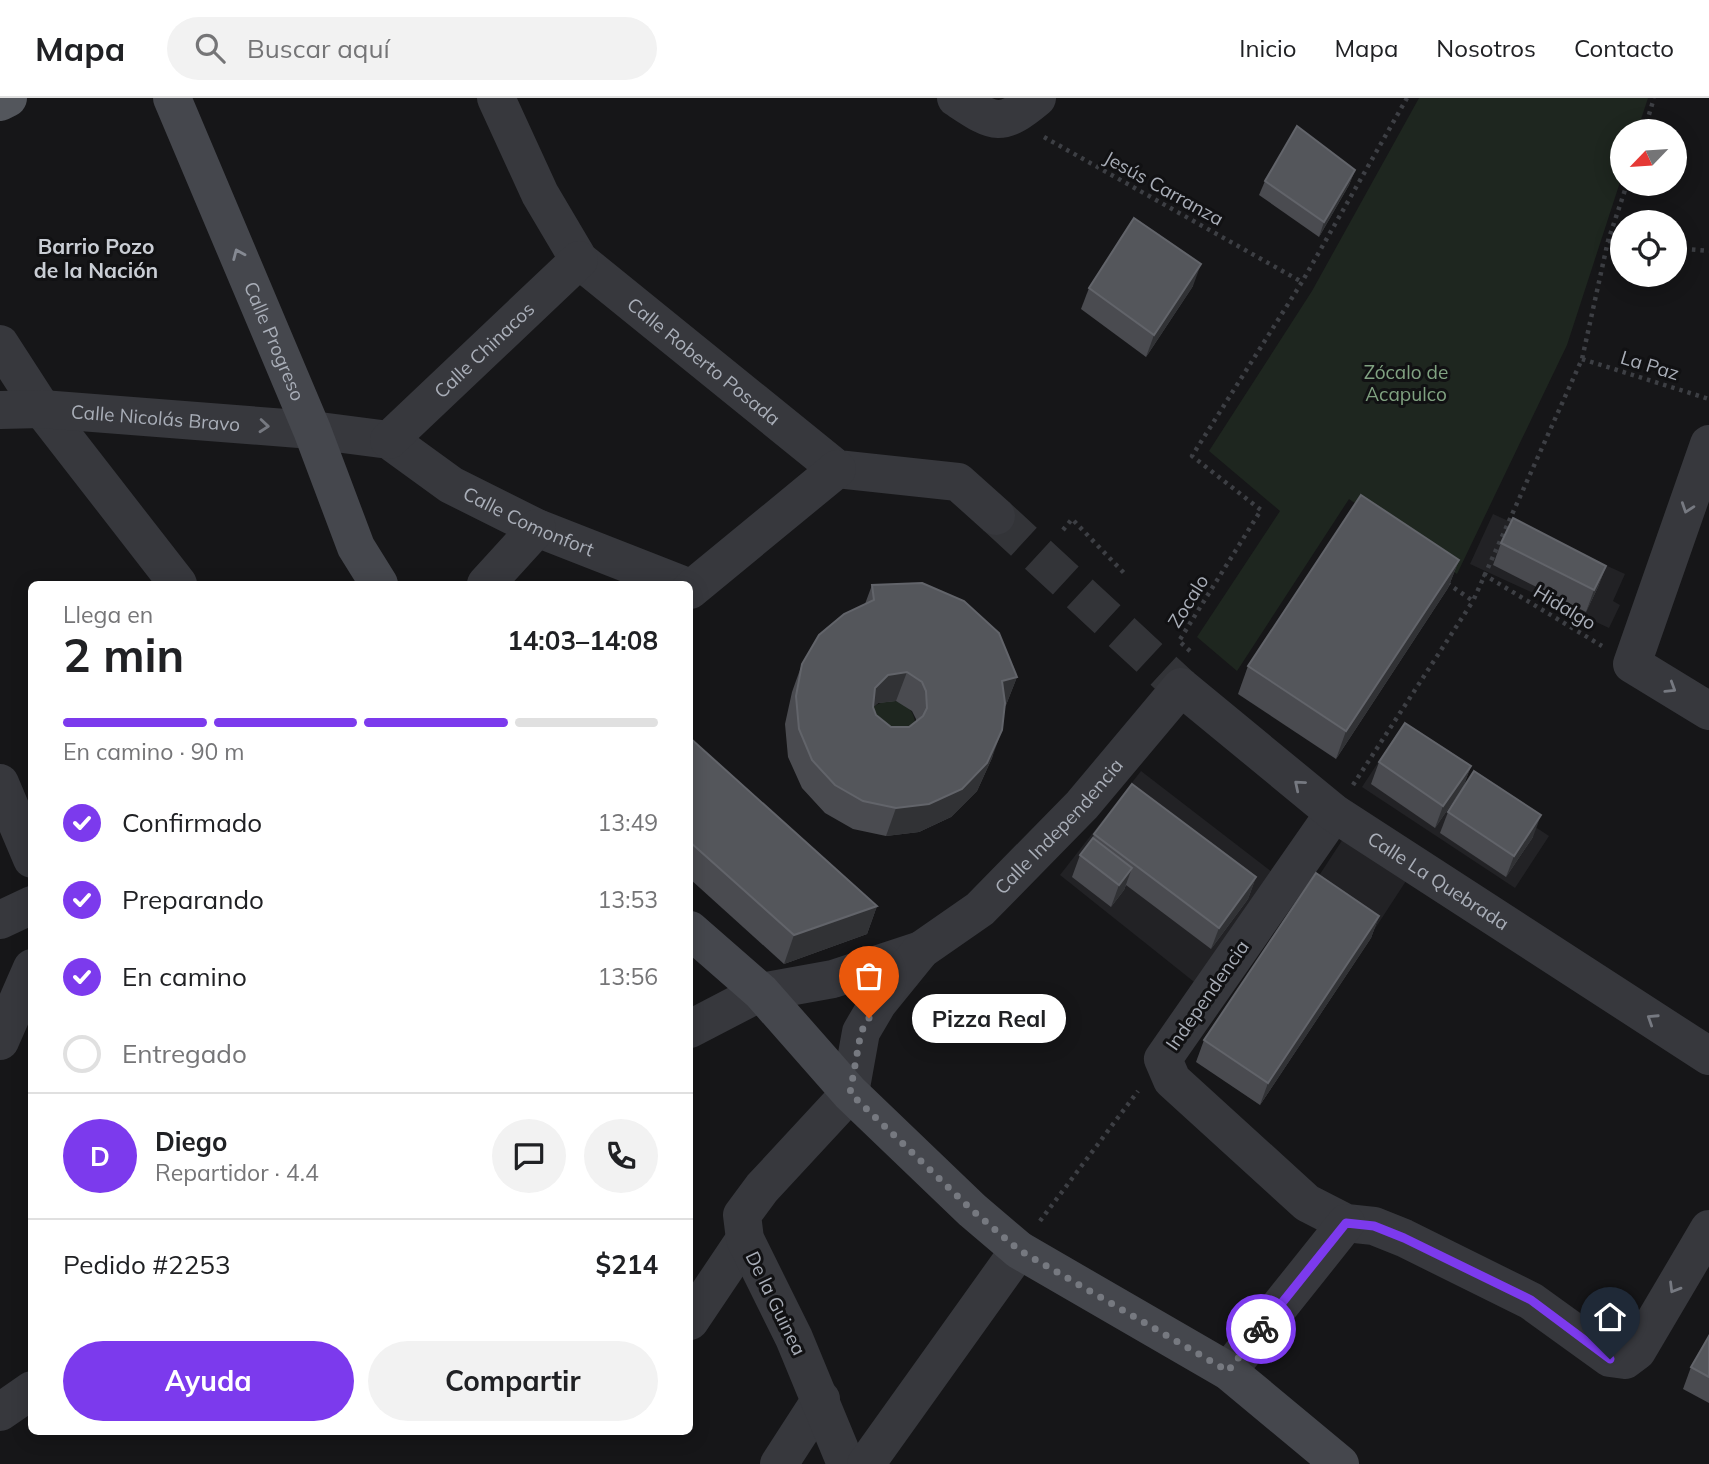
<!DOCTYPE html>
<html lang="es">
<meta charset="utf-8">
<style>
:root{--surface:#fff;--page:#f2f2f2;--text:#202124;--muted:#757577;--line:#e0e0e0;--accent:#7c3aed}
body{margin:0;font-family:Mulish,sans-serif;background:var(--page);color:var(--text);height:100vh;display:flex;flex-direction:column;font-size:26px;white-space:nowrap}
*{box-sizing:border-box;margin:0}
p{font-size:23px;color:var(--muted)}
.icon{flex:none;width:38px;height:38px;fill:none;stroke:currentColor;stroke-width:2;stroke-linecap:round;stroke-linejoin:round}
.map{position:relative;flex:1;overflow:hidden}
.side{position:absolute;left:28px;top:483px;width:665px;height:854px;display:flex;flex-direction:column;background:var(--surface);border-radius:10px;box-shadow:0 4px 18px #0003}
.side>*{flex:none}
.needle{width:46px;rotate:245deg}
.fabs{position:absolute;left:1610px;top:21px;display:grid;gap:14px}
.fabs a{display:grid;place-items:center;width:77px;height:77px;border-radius:50%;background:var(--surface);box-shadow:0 4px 18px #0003;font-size:35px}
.pin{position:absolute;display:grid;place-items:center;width:60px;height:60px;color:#fff;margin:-72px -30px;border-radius:50% 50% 50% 0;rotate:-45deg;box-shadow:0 0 7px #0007}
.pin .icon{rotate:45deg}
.courier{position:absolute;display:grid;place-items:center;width:70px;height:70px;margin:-35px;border:5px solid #7c3aed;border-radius:50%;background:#fff;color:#222;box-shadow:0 2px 9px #0007}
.bubble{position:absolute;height:49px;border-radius:24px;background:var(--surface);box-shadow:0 4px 18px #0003;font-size:23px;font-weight:700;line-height:49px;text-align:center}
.head em{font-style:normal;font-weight:700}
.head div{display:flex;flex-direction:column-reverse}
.head{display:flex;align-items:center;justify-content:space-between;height:119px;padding:0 35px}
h1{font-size:46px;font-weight:700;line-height:52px}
.bar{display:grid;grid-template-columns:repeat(4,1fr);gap:10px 7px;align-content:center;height:84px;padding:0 35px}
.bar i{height:9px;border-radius:5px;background:var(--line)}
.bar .active{background:var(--accent)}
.bar p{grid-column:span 4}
.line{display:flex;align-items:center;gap:18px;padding:0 35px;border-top:2px solid var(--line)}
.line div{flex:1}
.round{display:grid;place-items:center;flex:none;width:74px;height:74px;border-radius:37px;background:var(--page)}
ol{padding:0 35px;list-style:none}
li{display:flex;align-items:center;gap:21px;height:77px}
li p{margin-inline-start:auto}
li .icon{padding:7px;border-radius:50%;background:var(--accent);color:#fff;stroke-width:4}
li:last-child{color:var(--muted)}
li i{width:38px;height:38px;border:4px solid var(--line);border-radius:50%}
.cta{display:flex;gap:14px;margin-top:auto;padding:14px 35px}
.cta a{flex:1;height:80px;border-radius:42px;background:var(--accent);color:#fff;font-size:28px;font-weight:700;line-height:80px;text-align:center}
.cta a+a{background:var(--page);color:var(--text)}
header{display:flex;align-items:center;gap:42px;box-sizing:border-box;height:98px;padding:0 35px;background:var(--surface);border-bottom:2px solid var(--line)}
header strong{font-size:33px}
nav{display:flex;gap:38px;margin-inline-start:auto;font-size:24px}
.search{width:490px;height:63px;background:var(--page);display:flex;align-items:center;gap:18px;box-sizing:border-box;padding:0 24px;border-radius:38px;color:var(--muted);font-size:26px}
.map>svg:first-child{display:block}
</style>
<header>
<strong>Mapa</strong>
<div class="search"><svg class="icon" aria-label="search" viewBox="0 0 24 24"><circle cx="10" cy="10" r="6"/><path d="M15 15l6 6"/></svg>Buscar aquí</div>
<nav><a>Inicio</a><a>Mapa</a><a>Nosotros</a><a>Contacto</a></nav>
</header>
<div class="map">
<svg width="1709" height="1366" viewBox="0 0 1709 1366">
<rect width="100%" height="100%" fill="#161618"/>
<g fill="#222225">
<path d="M1493 416 1625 476 1613 503 1620 507 1609 530 1470 466Z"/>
<path d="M1396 637 1549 738 1515 790 1362 689Z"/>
<path d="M1141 673 1281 781 1203 891 1060 777Z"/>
<path d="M1343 741 1406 783 1260 1007 1197 964Z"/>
</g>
<g fill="#1e261f">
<path d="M1419 0H1648L1637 33H1622V78L1567 247 1457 476 1349 401 1237 573 1197 539 1280 413 1209 353 1312 193Z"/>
<path d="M887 602C915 603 919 624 913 646L864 618 870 610Z"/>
</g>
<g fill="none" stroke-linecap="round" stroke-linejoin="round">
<path stroke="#333438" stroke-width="38" stroke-dasharray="38 19" stroke-linecap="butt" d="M996 418 1181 589"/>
<g stroke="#3d3f44" stroke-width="4.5" stroke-dasharray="3.5 5" stroke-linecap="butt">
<path d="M1644 33 1654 0"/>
<path d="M1044 39 1302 184"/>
<path d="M1608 143 1622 144"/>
<path d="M1675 150 1709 153"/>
<path d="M1582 261 1709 301"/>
<path d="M1063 432 1072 421 1124 475"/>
<path d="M1483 476 1602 548"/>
<path d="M1447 485 1473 503 1582 261 1608 143 1627 86"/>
<path d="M1190 553 1179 543 1261 412 1192 358 1302 184 1407 0"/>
<path d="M1353 687 1473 503"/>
<path d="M1040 1123 1138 993"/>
</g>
<g stroke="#37383d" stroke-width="38">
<path id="s1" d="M496 0 540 96 579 162 837 371 958 384 996 418"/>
<path d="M956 0C994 25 1000 31 1037 0"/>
<path d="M0 246 42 311 178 486"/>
<path id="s2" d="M0 312 42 311 312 332 389 342 451 387 537 430 680 486"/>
<path id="s3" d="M389 342 579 162"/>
<path d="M1709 346 1632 566 1709 613"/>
<path d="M486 486 537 430"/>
<path d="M690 492 837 371"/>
<path d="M0 685 32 761"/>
<path d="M1334 715 1163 961 1172 982 1307 1105 1346 1125 1374 1128 1404 1140 1531 1203 1610 1260 1625 1262 1637 1253 1709 1131"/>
<path d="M0 822 32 807"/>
<path d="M690 931 761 894 833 881 921 852"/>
<path d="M0 943 32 870"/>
<path d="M690 1223 745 1141"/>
<path d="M1228 1273 1346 1125"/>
<path d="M0 1314 32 1292"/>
<path d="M779 1366 821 1301"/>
<path id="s4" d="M846 1366 794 1240 745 1141 742 1117 762 1090 850 995 861 934 878 905 921 852 980 811 1082 707 1181 589 1334 715 1709 958"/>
<path d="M866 1366 1019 1152"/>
</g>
<g stroke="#45474d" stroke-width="38">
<path id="s5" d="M172 0 312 332 356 449 379 486"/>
<path d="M690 832 761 894 850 995 972 1112 1019 1152 1228 1273 1340 1366"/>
</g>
<path stroke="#53565c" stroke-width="38" d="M0 4 8 0"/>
</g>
<g fill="#4a4b50" fill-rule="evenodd">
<path d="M1355 72 1349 87 1319 139 1259 97 1265 83Z"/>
<path d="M1193 188 1146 259 1081 211 1089 190Z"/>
<path d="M1501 445 1606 468 1598 489 1586 514 1493 467Z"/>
<path d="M1459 462 1448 490 1336 661 1238 596 1248 568Z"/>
<path d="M872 487 1017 579 1006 607 1005 608 992 660 977 693 951 719 919 734 886 738 853 731 825 715 802 690 788 659 785 626 792 594 802 566 865 506ZM896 603 912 613 916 621V623L909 629H891L876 617 873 609 878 605Z"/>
<path d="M690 640 877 808 867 836 784 866 690 781Z"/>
<path d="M1379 664 1471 668 1463 689 1435 730 1371 686Z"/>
<path d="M1448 714 1533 739 1506 779 1440 735Z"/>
<path d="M1094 736 1256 779 1248 801 1211 851 1126 787 1124 792 1111 809 1072 779 1080 757 1092 742Z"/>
<path d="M1379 818 1371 840 1260 1007 1196 964 1204 942Z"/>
<path d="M1709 1238V1305L1683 1291 1691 1269Z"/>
</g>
<g fill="#313235">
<path d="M1355 72 1349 87 1319 139 1324 124Z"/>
<path d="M1201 166 1193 188 1146 259 1154 237Z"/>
<path d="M1459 462 1448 490 1336 661 1346 633Z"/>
<path d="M1606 468 1598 489 1586 514 1594 492Z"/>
<path d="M907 574 896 603 878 605 864 618 875 590 888 577Z"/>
<path d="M1017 579 1006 607 991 611 1002 583Z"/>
<path d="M1002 632 992 660 977 693 951 719 919 734 886 738 896 710Z"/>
<path d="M1471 668 1463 689 1435 730 1443 708Z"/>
<path d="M1541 717 1533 739 1506 779 1514 758Z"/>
<path d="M1132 770 1124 792 1111 809 1119 787Z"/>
<path d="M1256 779 1248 801 1211 851 1219 830Z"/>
<path d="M877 808 867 836 784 866 794 837Z"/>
<path d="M1379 818 1371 840 1260 1007 1268 985Z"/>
</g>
<g fill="#54565b" stroke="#62646a" stroke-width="2" fill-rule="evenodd">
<path d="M1297 28 1355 72 1324 124 1265 83Z"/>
<path d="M1134 120 1201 166 1154 237 1089 190Z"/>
<path d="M1361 397 1459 462 1346 633 1248 568Z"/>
<path d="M1513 420 1606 468 1594 492 1501 445Z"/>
<path d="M922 485 964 503 999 535 1017 579 1002 583 1005 605 1002 632 987 665 962 691 929 706 896 710 863 703 835 687 812 662 799 631 796 598 802 566 819 537 844 516 874 502 872 487ZM907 574 922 584 926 593 927 610 923 618 909 629H891L876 617 873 609 875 590 888 577Z"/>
<path d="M1405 625 1471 668 1443 708 1379 664Z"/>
<path d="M690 640 877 808 794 837 690 744Z"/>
<path d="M1474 673 1541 717 1514 758 1448 714Z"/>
<path d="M1132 686 1256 779 1219 830 1094 736Z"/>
<path d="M1093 740 1132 770 1119 787 1080 757Z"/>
<path d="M1316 775 1379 818 1268 985 1204 942Z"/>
<path d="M1709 1238V1279L1691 1269Z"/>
</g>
<defs><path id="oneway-chevron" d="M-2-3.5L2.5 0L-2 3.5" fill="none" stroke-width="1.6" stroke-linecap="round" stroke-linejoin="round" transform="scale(1.75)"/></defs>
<use stroke="#868a93" href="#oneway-chevron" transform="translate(238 156) rotate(-113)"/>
<g stroke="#767981">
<use href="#oneway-chevron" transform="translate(264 328) rotate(5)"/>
<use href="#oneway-chevron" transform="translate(1687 410) rotate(109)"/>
<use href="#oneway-chevron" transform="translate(1671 590) rotate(32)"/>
<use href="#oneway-chevron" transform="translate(1299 687) rotate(-140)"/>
<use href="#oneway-chevron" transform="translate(1652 921) rotate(-147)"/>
<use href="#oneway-chevron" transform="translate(1674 1190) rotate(121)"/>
</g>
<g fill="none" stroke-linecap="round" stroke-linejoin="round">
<path stroke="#767980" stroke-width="7" stroke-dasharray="0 12.6" d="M869 920 861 934 850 995 972 1112 1019 1152 1228 1273 1261 1231"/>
<path stroke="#7c3aed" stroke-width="9" d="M1261 1231 1346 1125 1374 1128 1404 1140 1531 1202 1610 1261"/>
</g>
<g text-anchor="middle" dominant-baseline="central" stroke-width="6" stroke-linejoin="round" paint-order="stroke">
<g font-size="19" fill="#a9aeb8" stroke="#111113">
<text transform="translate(1164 90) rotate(29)">Jesús Carranza</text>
<text stroke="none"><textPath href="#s5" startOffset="264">Calle Progreso</textPath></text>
<text stroke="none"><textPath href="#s3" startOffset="131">Calle Chinacos</textPath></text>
<text stroke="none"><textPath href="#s1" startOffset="343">Calle Roberto Posada</textPath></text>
<text transform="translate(1650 267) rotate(17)">La Paz</text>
<text stroke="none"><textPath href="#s2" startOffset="156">Calle Nicolás Bravo</textPath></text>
<text stroke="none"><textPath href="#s2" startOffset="553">Calle Comonfort</textPath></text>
<text transform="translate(1188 503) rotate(-58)">Zocalo</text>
<text transform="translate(1565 509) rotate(31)">Hidalgo</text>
<text stroke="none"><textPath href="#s4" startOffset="784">Calle Independencia</textPath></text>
<text stroke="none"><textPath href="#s4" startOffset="1292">Calle La Quebrada</textPath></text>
<text transform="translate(1207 897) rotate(-55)">Independencia</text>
<text transform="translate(776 1205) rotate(64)">De la Guinea</text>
</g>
<g font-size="19" fill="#80a281" stroke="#111113">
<text x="1406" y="274">Zócalo de<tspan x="1406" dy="22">Acapulco</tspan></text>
</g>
<g font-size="21" font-weight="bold" fill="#c9cdd4" stroke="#111113">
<text x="96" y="148">Barrio Pozo<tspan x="96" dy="24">de la Nación</tspan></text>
</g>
</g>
</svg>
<div class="fabs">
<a><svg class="needle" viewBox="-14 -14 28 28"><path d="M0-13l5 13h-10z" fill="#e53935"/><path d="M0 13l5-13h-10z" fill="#757577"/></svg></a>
<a><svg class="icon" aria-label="locate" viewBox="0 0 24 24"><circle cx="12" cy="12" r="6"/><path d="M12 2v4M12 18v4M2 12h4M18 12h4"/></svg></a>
</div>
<div class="pin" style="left:869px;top:920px;background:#ea580c"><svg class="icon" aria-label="bag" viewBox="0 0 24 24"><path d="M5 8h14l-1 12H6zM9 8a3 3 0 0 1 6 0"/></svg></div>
<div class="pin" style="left:1610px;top:1261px;background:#1f2937"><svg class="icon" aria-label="home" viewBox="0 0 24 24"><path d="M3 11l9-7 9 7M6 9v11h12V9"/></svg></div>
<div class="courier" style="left:1261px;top:1231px"><svg class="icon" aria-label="bike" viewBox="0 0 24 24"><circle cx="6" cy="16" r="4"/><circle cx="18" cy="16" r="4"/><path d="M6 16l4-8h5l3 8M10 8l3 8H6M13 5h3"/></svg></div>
<div class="bubble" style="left:912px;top:896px;width:154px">Pizza Real</div>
<section class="side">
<div class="head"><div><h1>2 min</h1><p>Llega en</p></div><em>14:03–14:08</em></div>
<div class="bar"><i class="active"></i><i class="active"></i><i class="active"></i><i></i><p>En camino · 90 m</p></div>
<ol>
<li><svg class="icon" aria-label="check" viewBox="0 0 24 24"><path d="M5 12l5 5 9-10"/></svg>Confirmado<p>13:49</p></li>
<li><svg class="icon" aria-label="check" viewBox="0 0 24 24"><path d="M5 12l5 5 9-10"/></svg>Preparando<p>13:53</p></li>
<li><svg class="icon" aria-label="check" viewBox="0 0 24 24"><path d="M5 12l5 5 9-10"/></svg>En camino<p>13:56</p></li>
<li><i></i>Entregado</li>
</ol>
<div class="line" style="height:126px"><b class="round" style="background:var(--accent);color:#fff">D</b><div><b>Diego</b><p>Repartidor · 4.4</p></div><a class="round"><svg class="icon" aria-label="chat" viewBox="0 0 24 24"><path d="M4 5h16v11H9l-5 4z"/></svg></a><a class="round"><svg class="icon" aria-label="phone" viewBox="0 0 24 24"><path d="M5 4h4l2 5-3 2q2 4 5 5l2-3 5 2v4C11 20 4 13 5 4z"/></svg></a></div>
<div class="line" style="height:91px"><div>Pedido #2253</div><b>$214</b></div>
<div class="cta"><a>Ayuda</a><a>Compartir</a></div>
</section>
</div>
